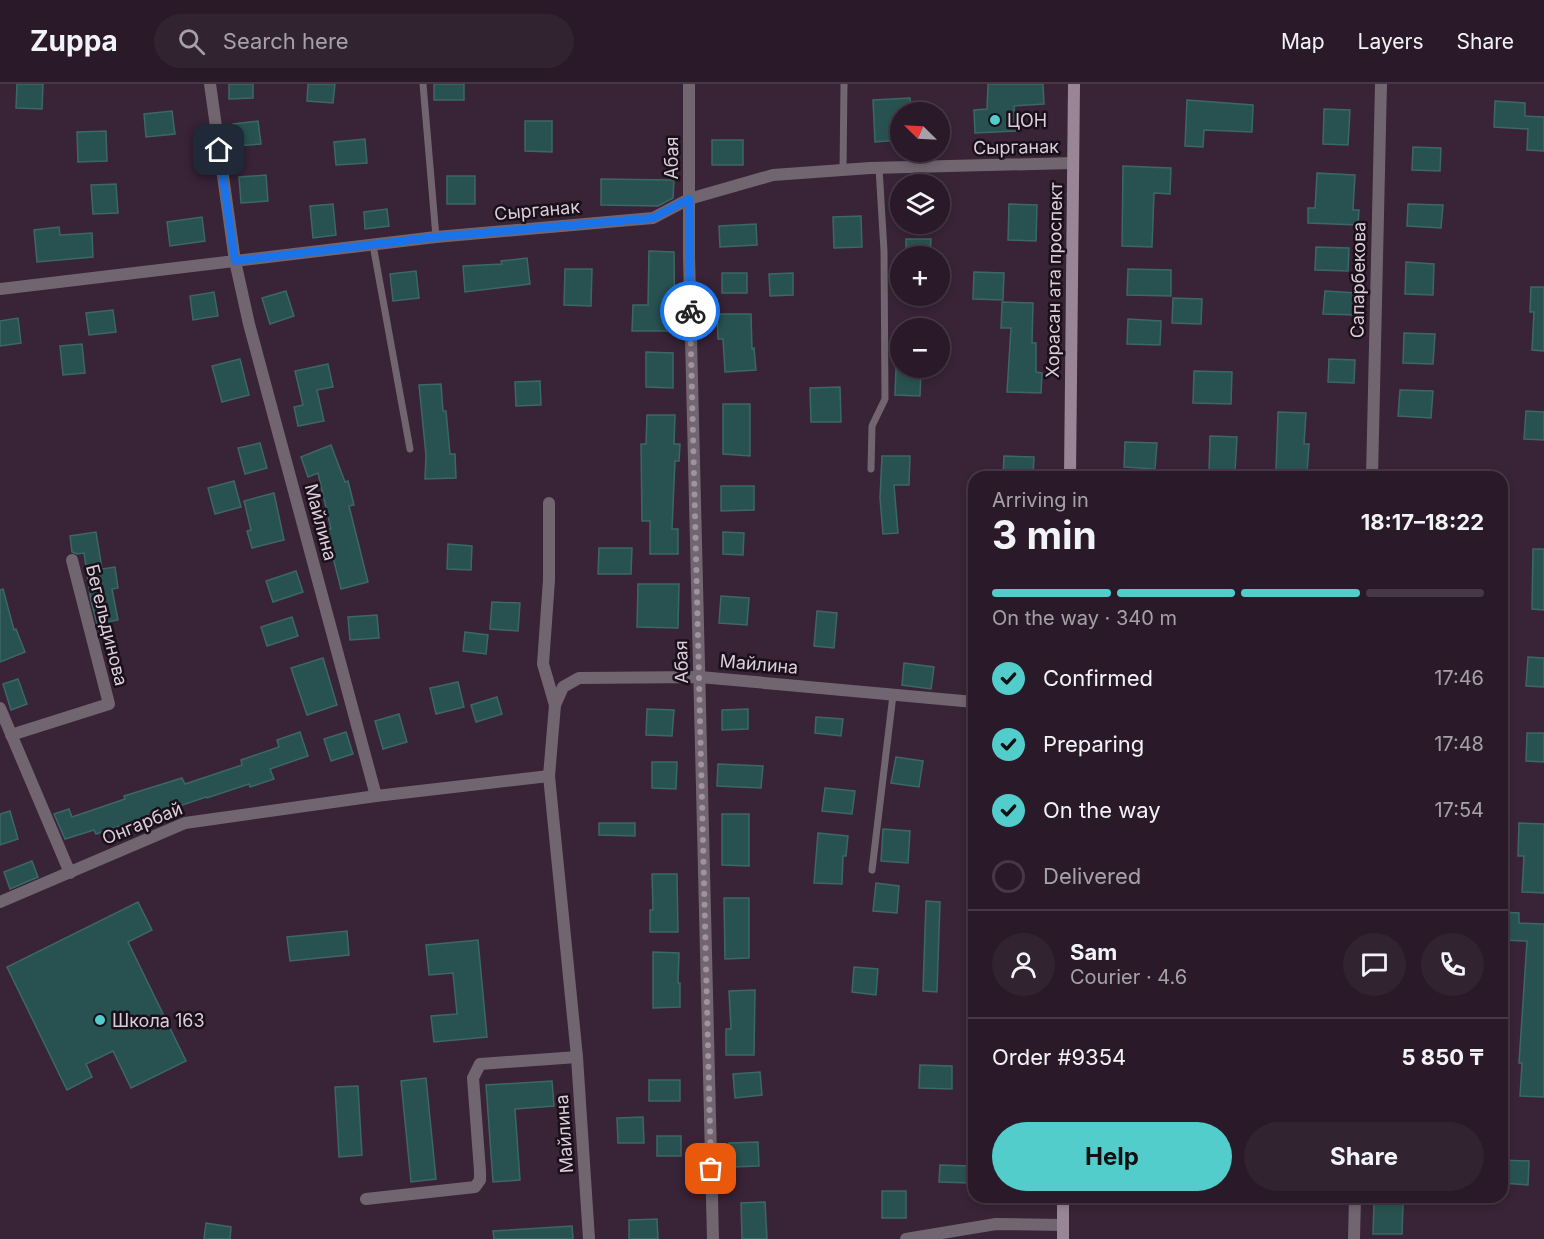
<!DOCTYPE html>
<meta charset="utf-8">
<style>
:root{--surface:#2a1a29;--page:#322331;--text:#f1f3f6;--muted:#a5a1a8;--line:#463846;--accent:#52cdcc}
body{margin:0;font-family:Inter,sans-serif;background:var(--page);color:var(--text);height:100vh;display:flex;flex-direction:column;font-size:22px;white-space:nowrap}
*{box-sizing:border-box;margin:0}
p{font-size:20px;color:var(--muted)}
.icon{flex:none;width:33px;height:33px;fill:none;stroke:currentColor;stroke-width:2;stroke-linecap:round;stroke-linejoin:round}
.map{position:relative;flex:1;overflow:hidden}
.drawer{position:absolute;left:968px;top:387px;width:540px;height:732px;display:flex;flex-direction:column;background:var(--surface);border-radius:18px;box-shadow:0 3px 9px #0003,0 0 0 2px var(--line)}
.drawer>*{flex:none}
.needle{width:39px;rotate:294deg}
.buttons{position:absolute;left:890px;top:18px;display:grid;gap:12px}
.buttons a{display:grid;place-items:center;width:60px;height:60px;border-radius:50%;background:var(--surface);box-shadow:0 3px 9px #0003,0 0 0 2px var(--line);font-size:30px}
.pin{position:absolute;display:grid;place-items:center;width:51px;height:51px;color:#fff;margin:-26px;border-radius:12px;box-shadow:0 3px 9px #0006}
.courier{position:absolute;display:grid;place-items:center;width:60px;height:60px;margin:-30px;border:4px solid #1a73e8;border-radius:50%;background:#fff;color:#222;box-shadow:0 2px 8px #0007}
.headline em{font-style:normal;font-weight:700}
.headline div{display:flex;flex-direction:column-reverse}
.headline{display:flex;align-items:center;justify-content:space-between;height:102px;padding:0 24px}
h1{font-size:39px;font-weight:700;line-height:45px}
.bar{display:grid;grid-template-columns:repeat(4,1fr);gap:9px 6px;align-content:center;height:72px;padding:0 24px}
.bar i{height:8px;border-radius:4px;background:var(--line)}
.bar .current{background:var(--accent)}
.bar p{grid-column:span 4}
.line{display:flex;align-items:center;gap:15px;padding:0 24px;border-top:2px solid var(--line)}
.line div{flex:1}
.round{display:grid;place-items:center;flex:none;width:63px;height:63px;border-radius:32px;background:var(--page)}
ol{padding:0 24px;list-style:none}
li{display:flex;align-items:center;gap:18px;height:66px}
li p{margin-inline-start:auto}
li .icon{padding:6px;border-radius:50%;background:var(--accent);color:#111;stroke-width:4}
li:last-child{color:var(--muted)}
li i{width:33px;height:33px;border:3px solid var(--line);border-radius:50%}
.cta{display:flex;gap:12px;margin-top:auto;padding:12px 24px}
.cta a{flex:1;height:69px;border-radius:36px;background:var(--accent);color:#111;font-size:24px;font-weight:700;line-height:69px;text-align:center}
.cta a+a{background:var(--page);color:var(--text)}
header{display:flex;align-items:center;gap:36px;box-sizing:border-box;height:84px;padding:0 30px;background:var(--surface);border-bottom:2px solid var(--line)}
header strong{font-size:28px}
nav{display:flex;gap:33px;margin-inline-start:auto;font-size:21px}
.search{width:420px;height:54px;background:var(--page);display:flex;align-items:center;gap:15px;box-sizing:border-box;padding:0 21px;border-radius:33px;color:var(--muted);font-size:22px}
.map>svg:first-child{display:block}
</style>
<header>
<strong>Zuppa</strong>
<div class="search"><svg class="icon" aria-label="search" viewBox="0 0 24 24"><circle cx="10" cy="10" r="6"/><path d="M15 15l6 6"/></svg>Search here</div>
<nav><a>Map</a><a>Layers</a><a>Share</a></nav>
</header>
<div class="map">
<svg width="1544" height="1155" viewBox="0 0 1544 1155">
<rect width="100%" height="100%" fill="#382337"/>
<g fill="#285251" stroke="#3d6766" stroke-width="1.5">
<path d="M17 0H43L42 25 16 24Z"/>
<path d="M229 0H253V14L229 15Z"/>
<path d="M308 0H335L333 19 307 17Z"/>
<rect x="434" y="0" width="30" height="16"/>
<path d="M988 0H1043L1044 20 1014 22 1016 47 975 49 974 26 987 25Z"/>
<path d="M910 14 911 28H900V56L875 58 873 16Z"/>
<path d="M1187 16 1253 21 1252 48 1204 46 1203 63 1185 62Z"/>
<path d="M1495 17 1525 19V32L1544 33V67L1527 66 1528 45 1494 43Z"/>
<path d="M1324 25 1350 26 1348 61 1323 60Z"/>
<path d="M172 27 175 50 146 53 144 30Z"/>
<path d="M258 37 261 60 235 62 233 40Z"/>
<path d="M525 37H552V68L525 67Z"/>
<path d="M106 47 107 77 78 78 77 48Z"/>
<path d="M365 55 367 79 336 81 334 58Z"/>
<rect x="712" y="56" width="31" height="25"/>
<path d="M1413 63 1441 64 1440 87 1412 86Z"/>
<path d="M1123 82 1171 84 1170 110 1154 109 1152 163 1122 162Z"/>
<path d="M1317 89 1355 91 1353 126H1359L1358 141 1308 139V124H1315Z"/>
<path d="M266 91 268 117 241 119 239 93Z"/>
<rect x="447" y="92" width="28" height="28"/>
<path d="M601 95 674 96 673 114 658 122 601 121Z"/>
<path d="M116 100 118 129 93 130 91 101Z"/>
<path d="M333 120 336 151 313 154 310 122Z"/>
<path d="M1009 120 1037 121 1036 157 1008 156Z"/>
<path d="M1408 120 1443 121 1441 144 1407 142Z"/>
<path d="M387 125 389 142 365 145 364 128Z"/>
<path d="M861 132 862 163 834 164 833 133Z"/>
<path d="M202 133 205 157 170 162 167 138Z"/>
<path d="M756 140 757 161 720 163 719 142Z"/>
<path d="M59 143 60 151 92 149 93 173 37 178 34 146Z"/>
<path d="M906 155H931L930 172H906Z"/>
<path d="M1316 163 1349 164 1348 187 1315 186Z"/>
<path d="M649 167 674 168 675 247H632L633 221H648Z"/>
<path d="M527 174 530 200 465 208 463 182 502 180 501 177Z"/>
<path d="M1406 178 1434 180 1433 211 1405 210Z"/>
<path d="M565 185H592L591 222 564 221Z"/>
<path d="M1128 185 1171 186V212L1127 211Z"/>
<path d="M416 187 419 214 393 217 390 190Z"/>
<path d="M974 188 1004 189 1003 216 973 215Z"/>
<rect x="722" y="189" width="25" height="20"/>
<path d="M793 189V211L770 212 769 190Z"/>
<path d="M1531 203H1544V267L1532 266 1534 228H1530Z"/>
<path d="M286 207 294 232 270 240 262 214Z"/>
<path d="M1325 207 1357 209 1356 231 1323 230Z"/>
<path d="M214 208 218 232 193 236 190 212Z"/>
<path d="M1173 214 1202 215 1201 240 1172 239Z"/>
<path d="M1002 218 1033 219 1032 259H1036V288L1042 289 1041 309 1007 308 1011 244H1001Z"/>
<path d="M113 226 116 248 89 251 86 229Z"/>
<path d="M717 230H751L752 265 754 264 756 286 725 288 723 255H718Z"/>
<path d="M18 234 21 259 0 262V237Z"/>
<path d="M1128 235 1161 237 1160 261 1127 260Z"/>
<path d="M1404 249 1435 250 1433 280 1403 279Z"/>
<path d="M82 260 85 289 63 291 60 262Z"/>
<path d="M646 268 673 269V304L646 303Z"/>
<path d="M240 275 249 311 222 318 212 282Z"/>
<path d="M1329 275 1355 276 1354 299 1328 298Z"/>
<path d="M328 280 333 303 317 306 324 337 298 342 294 323 303 321 295 287Z"/>
<path d="M896 284 921 285 920 312 895 311Z"/>
<path d="M1194 287 1232 288 1231 320 1193 319Z"/>
<path d="M540 297 541 321 516 322 515 298Z"/>
<path d="M441 300 443 327H446L450 370H455L456 394 425 395 426 371 419 301Z"/>
<path d="M840 303 841 338H811L810 304Z"/>
<path d="M1400 306 1433 307 1431 334 1398 332Z"/>
<path d="M723 320H750V372L723 370Z"/>
<path d="M1526 327 1544 328V356L1524 355Z"/>
<path d="M1278 328 1306 329 1304 360H1309L1307 389 1276 387Z"/>
<path d="M647 331H675L674 360H680L679 377H675L672 445H678V470H650V437H642L641 360H646Z"/>
<path d="M1210 352 1237 353 1235 388H1209Z"/>
<path d="M1125 358 1157 359 1155 385 1124 383Z"/>
<path d="M260 359 267 384 245 390 238 364Z"/>
<path d="M331 361 345 398 348 397 354 421 349 422 368 498 341 505 326 446 331 445 318 389 308 393 301 373Z"/>
<path d="M882 372H910L909 401H894L898 449 883 450 880 414Z"/>
<path d="M1004 372 1034 373 1033 393H1003Z"/>
<path d="M234 397 241 423 215 430 208 404Z"/>
<path d="M721 402H754V426L721 427Z"/>
<path d="M274 409 284 456 252 464 247 447 251 446 244 417Z"/>
<path d="M96 448 102 485 115 483 118 504 112 505 118 536 97 540 91 517 84 469 77 470 72 468 70 452Z"/>
<path d="M723 448 744 449 743 471 723 470Z"/>
<path d="M448 460 472 462 471 486 447 485Z"/>
<path d="M599 464H632L631 490H598Z"/>
<path d="M1533 465H1544V526L1532 525Z"/>
<path d="M296 487 303 508 273 518 266 497Z"/>
<path d="M638 500H679L678 544 637 543Z"/>
<path d="M3 505 14 546 16 545 25 568 0 578V506Z"/>
<path d="M721 512 749 514 747 541 719 539Z"/>
<path d="M492 518 520 519 518 547 490 545Z"/>
<path d="M817 527 837 529 834 564 814 562Z"/>
<path d="M377 531 379 554 350 556 348 533Z"/>
<path d="M292 533 298 552 267 562 261 543Z"/>
<path d="M465 548 488 551 486 570 463 567Z"/>
<path d="M1528 573 1544 574V603L1526 602Z"/>
<path d="M323 574 337 621 307 631 291 584Z"/>
<path d="M904 579 934 583 931 605 902 601Z"/>
<path d="M18 595 27 620 11 626 3 600Z"/>
<path d="M458 598 464 623 436 630 430 604Z"/>
<path d="M497 613 502 630 476 638 471 621Z"/>
<path d="M647 625 674 626 672 652 646 651Z"/>
<path d="M748 625V645L722 646V626Z"/>
<path d="M399 630 407 658 383 665 375 637Z"/>
<path d="M816 633 843 635 841 652 815 649Z"/>
<path d="M300 648 308 672 270 685 274 695 250 703 249 700 207 714 206 713 96 750 94 746 65 755 54 730 69 725 72 733 125 715 124 712 182 694 185 700 242 681 241 676 279 663 277 656Z"/>
<path d="M346 648 353 670 331 677 324 655Z"/>
<path d="M1527 649H1544V678L1526 677Z"/>
<path d="M896 673 923 677 919 703 891 699Z"/>
<path d="M652 678H677L676 705 652 704Z"/>
<path d="M718 680 763 682 761 704 717 702Z"/>
<path d="M825 704 855 707 852 730 822 727Z"/>
<path d="M10 727 18 755 0 761V730Z"/>
<path d="M722 730H749V782L722 781Z"/>
<path d="M599 739H635V752L599 751Z"/>
<path d="M1519 739 1544 740V809L1522 808 1524 772H1518Z"/>
<path d="M883 745 910 747 908 779 881 777Z"/>
<path d="M818 749 848 752 846 772H843L842 800 814 799Z"/>
<path d="M32 777 38 793 10 805 4 788Z"/>
<path d="M652 790H677L678 848H650V826H653Z"/>
<path d="M876 799 899 802 897 829 873 827Z"/>
<path d="M724 814H749V874L725 875Z"/>
<path d="M926 817 940 818 937 908 923 907Z"/>
<path d="M138 818 152 846 128 858 186 977 131 1004 113 967 86 980 92 993 67 1006 7 883Z"/>
<path d="M1502 828 1519 829V839L1544 840V1013L1520 1012 1522 979H1519L1527 857 1502 856Z"/>
<path d="M347 847 349 871 290 877 287 853Z"/>
<path d="M478 856 487 953 434 958 431 932 457 930 453 889 429 891 426 861Z"/>
<path d="M653 868 679 869 678 899H680V923L653 924Z"/>
<path d="M854 883 878 885 876 911 852 908Z"/>
<path d="M755 906 754 971H726V945H731L729 907Z"/>
<path d="M920 981 952 982V1005L919 1004Z"/>
<path d="M760 988 762 1011 735 1014 733 990Z"/>
<path d="M426 994 436 1095 411 1098 401 997Z"/>
<rect x="649" y="996" width="31" height="21"/>
<path d="M552 997 554 1022 515 1025 520 1096 493 1098 486 1001Z"/>
<path d="M358 1002 362 1071 339 1073 335 1003Z"/>
<path d="M643 1033 644 1059H618L617 1034Z"/>
<rect x="657" y="1052" width="24" height="20"/>
<path d="M758 1058 759 1082 731 1083 729 1059Z"/>
<path d="M1502 1076 1529 1077 1528 1101 1502 1099Z"/>
<path d="M940 1081 970 1082V1099L939 1098Z"/>
<rect x="882" y="1107" width="24" height="27"/>
<path d="M765 1118 767 1155H742L741 1119Z"/>
<path d="M1374 1119 1403 1120 1402 1150H1373Z"/>
<path d="M657 1135 658 1155H629V1136Z"/>
<path d="M206 1139 231 1143 230 1155H204Z"/>
<path d="M572 1142 573 1155H494L493 1147Z"/>
</g>
<g fill="none" stroke-linecap="round" stroke-linejoin="round">
<g stroke="#716570" stroke-width="7">
<path d="M423 0 436 153"/>
<path d="M843 86 844 0"/>
<path d="M373 161 410 365"/>
<path d="M871 385 872 342 885 315 884 167 879 84"/>
<path d="M872 786 893 611"/>
</g>
<g stroke="#716570" stroke-width="12">
<path d="M210 0 235 177 249 240 376 712"/>
<path d="M689 0V172L713 1155"/>
<path d="M0 205 436 153 653 134 689 115 773 91 870 84 1073 79"/>
<path d="M1372 393 1381 0"/>
<path d="M549 419V496L543 580 555 621"/>
<path d="M0 624 70 789"/>
<path d="M11 651 109 620 72 476"/>
<path d="M0 818 185 739 376 712 549 692"/>
<path d="M366 1115 475 1103 480 1096V1087L473 994 480 980 577 973"/>
<path d="M589 1155 577 973 549 692 555 621 563 603 579 594 700 593 974 618"/>
<path d="M906 1155 996 1140 1063 1141"/>
<path d="M1354 1155 1355 1113"/>
</g>
<g stroke="#988696" stroke-width="12">
<path d="M1070 393 1074 0"/>
<path d="M1063 1155V1113"/>
</g>
</g>
<g fill="none" stroke-linecap="round" stroke-linejoin="round">
<path stroke="#a292a1" stroke-width="6" stroke-dasharray="0 10.8" d="M690 227 711 1085"/>
<path stroke="#1a73e8" stroke-width="8" d="M219 66 235 177 436 153 653 134 689 115 690 227"/>
</g>
<g fill="#52cdcc" stroke="#1a1019" stroke-width="2">
<circle cx="995" cy="36" r="6"/>
<circle cx="100" cy="936" r="6"/>
</g>
<g text-anchor="middle" dominant-baseline="central" stroke-width="5" stroke-linejoin="round" paint-order="stroke">
<g font-size="18" fill="#dbcdda" stroke="#1a1019" text-anchor="start">
<text x="1007" y="36">ЦОН</text>
<text x="112" y="936">Школа 163</text>
</g>
<g font-size="18" fill="#dbcdda" stroke="#1a1019">
<text transform="translate(1016 63) rotate(-1)">Сырганак</text>
<text transform="translate(671 74) rotate(-90)">Абая</text>
<text transform="translate(537 126) rotate(-5)">Сырганак</text>
<text transform="translate(1054 196) rotate(-89)">Хорасан ата проспект</text>
<text transform="translate(1358 196) rotate(-89)">Сапарбекова</text>
<text transform="translate(321 438) rotate(75)">Майлина</text>
<text transform="translate(107 541) rotate(76)">Бегельдинова</text>
<text transform="translate(681 578) rotate(-91)">Абая</text>
<text transform="translate(759 580) rotate(5)">Майлина</text>
<text transform="translate(142 739) rotate(-22)">Онгарбай</text>
<text transform="translate(564 1050) rotate(-94)">Майлина</text>
</g>
</g>
</svg>
<div class="buttons">
<a><svg class="needle" viewBox="-14 -14 28 28"><path d="M0-13l5 13h-10z" fill="#e53935"/><path d="M0 13l5-13h-10z" fill="#a5a1a8"/></svg></a>
<a><svg class="icon" aria-label="layers" viewBox="0 0 24 24"><path d="M12 4l9 5-9 5-9-5zM3 14l9 5 9-5"/></svg></a>
<a>+</a>
<a>−</a>
</div>
<div class="pin" style="left:711px;top:1085px;background:#ea580c"><svg class="icon" aria-label="bag" viewBox="0 0 24 24"><path d="M5 8h14l-1 12H6zM9 8a3 3 0 0 1 6 0"/></svg></div>
<div class="pin" style="left:219px;top:66px;background:#1f2937"><svg class="icon" aria-label="home" viewBox="0 0 24 24"><path d="M3 11l9-7 9 7M6 9v11h12V9"/></svg></div>
<div class="courier" style="left:690px;top:227px"><svg class="icon" aria-label="bike" viewBox="0 0 24 24"><circle cx="6" cy="16" r="4"/><circle cx="18" cy="16" r="4"/><path d="M6 16l4-8h5l3 8M10 8l3 8H6M13 5h3"/></svg></div>
<section class="drawer">
<div class="headline"><div><h1>3 min</h1><p>Arriving in</p></div><em>18:17–18:22</em></div>
<div class="bar"><i class="current"></i><i class="current"></i><i class="current"></i><i></i><p>On the way · 340 m</p></div>
<ol>
<li><svg class="icon" aria-label="check" viewBox="0 0 24 24"><path d="M5 12l5 5 9-10"/></svg>Confirmed<p>17:46</p></li>
<li><svg class="icon" aria-label="check" viewBox="0 0 24 24"><path d="M5 12l5 5 9-10"/></svg>Preparing<p>17:48</p></li>
<li><svg class="icon" aria-label="check" viewBox="0 0 24 24"><path d="M5 12l5 5 9-10"/></svg>On the way<p>17:54</p></li>
<li><i></i>Delivered</li>
</ol>
<div class="line" style="height:108px"><a class="round"><svg class="icon" aria-label="person" viewBox="0 0 24 24"><circle cx="12" cy="8" r="4"/><path d="M4 21q1-7 8-7t8 7"/></svg></a><div><b>Sam</b><p>Courier · 4.6</p></div><a class="round"><svg class="icon" aria-label="chat" viewBox="0 0 24 24"><path d="M4 5h16v11H9l-5 4z"/></svg></a><a class="round"><svg class="icon" aria-label="phone" viewBox="0 0 24 24"><path d="M5 4h4l2 5-3 2q2 4 5 5l2-3 5 2v4C11 20 4 13 5 4z"/></svg></a></div>
<div class="line" style="height:78px"><div>Order #9354</div><b>5 850 ₸</b></div>
<div class="cta"><a>Help</a><a>Share</a></div>
</section>
</div>
